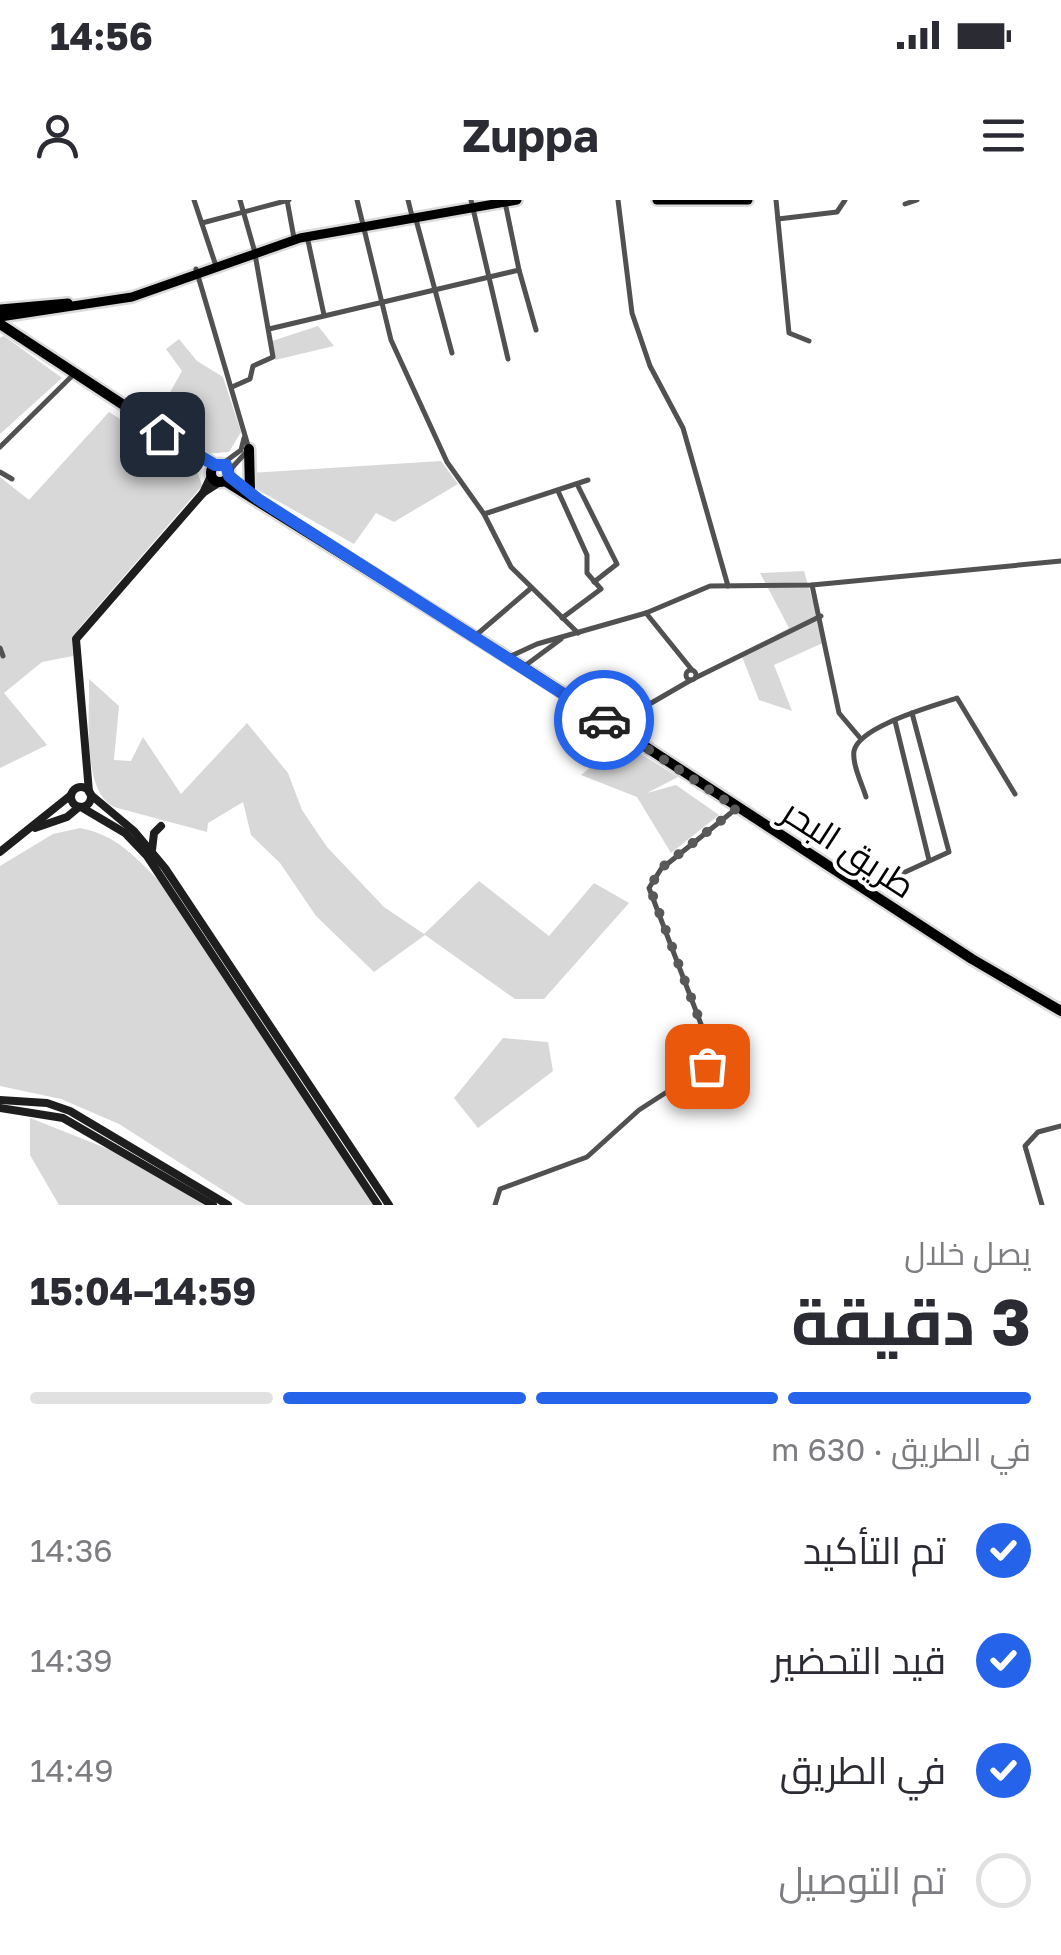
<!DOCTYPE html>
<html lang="ar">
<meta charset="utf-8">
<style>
:root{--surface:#fff;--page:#f7f7f7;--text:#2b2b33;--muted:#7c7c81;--line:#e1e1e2;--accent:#2563eb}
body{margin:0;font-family:"Golos Text",Cairo,sans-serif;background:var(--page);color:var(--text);direction:rtl;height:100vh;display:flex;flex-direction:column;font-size:38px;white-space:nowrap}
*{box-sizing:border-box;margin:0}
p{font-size:32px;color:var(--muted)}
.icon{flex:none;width:55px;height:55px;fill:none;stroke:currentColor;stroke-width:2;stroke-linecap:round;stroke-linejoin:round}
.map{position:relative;height:1005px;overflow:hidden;direction:ltr}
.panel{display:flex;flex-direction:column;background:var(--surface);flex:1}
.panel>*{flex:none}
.pin{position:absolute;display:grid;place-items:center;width:85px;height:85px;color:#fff;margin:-42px;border-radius:20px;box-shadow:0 5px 15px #0006}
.courier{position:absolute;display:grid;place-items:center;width:100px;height:100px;margin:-50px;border:8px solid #2563eb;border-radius:50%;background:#fff;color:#222;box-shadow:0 2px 12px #0007}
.head em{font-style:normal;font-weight:700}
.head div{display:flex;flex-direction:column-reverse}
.head{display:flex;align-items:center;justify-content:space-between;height:170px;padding:0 30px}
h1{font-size:65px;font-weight:700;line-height:75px}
.bar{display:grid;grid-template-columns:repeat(4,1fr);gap:15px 10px;align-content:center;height:120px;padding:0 30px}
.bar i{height:12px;border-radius:8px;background:var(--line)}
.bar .current{background:var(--accent)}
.bar p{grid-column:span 4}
ol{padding:0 30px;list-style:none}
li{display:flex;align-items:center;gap:30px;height:110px}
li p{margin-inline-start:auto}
li .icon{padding:10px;border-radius:50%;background:var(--accent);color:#fff;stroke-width:4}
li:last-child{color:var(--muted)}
li i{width:55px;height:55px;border:5px solid var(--line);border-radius:50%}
.status{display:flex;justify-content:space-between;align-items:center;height:70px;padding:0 50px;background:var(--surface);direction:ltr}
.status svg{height:28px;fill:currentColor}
header{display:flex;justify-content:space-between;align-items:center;height:130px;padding:0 30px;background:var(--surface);font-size:45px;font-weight:700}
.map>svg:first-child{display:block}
</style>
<div class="status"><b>14:56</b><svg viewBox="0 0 49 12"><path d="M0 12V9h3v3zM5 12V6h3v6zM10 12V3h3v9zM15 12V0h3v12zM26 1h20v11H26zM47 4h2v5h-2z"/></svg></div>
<header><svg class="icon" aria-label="menu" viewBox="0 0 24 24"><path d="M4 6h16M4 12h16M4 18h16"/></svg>Zuppa<svg class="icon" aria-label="person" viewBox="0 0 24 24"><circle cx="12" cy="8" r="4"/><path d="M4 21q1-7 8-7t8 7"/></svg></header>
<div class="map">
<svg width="1061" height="1005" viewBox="0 0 1061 1005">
<rect width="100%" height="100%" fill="#fff"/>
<g fill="#d8d8d8">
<path d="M318 126 334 146 275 160 272 141Z"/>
<path d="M4 136 62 178 0 234V138Z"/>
<path d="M179 139 197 161 223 177 241 232 229 252 202 254 154 221 182 171 166 149Z"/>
<path d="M109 212 196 267 202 286 80 427 72 440 73 456 42 462 4 493 47 545 0 568V277L29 300Z"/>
<path d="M441 261 458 284 394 322 376 313 354 344 251 286 250 273Z"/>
<path d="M804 371 825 442 774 465 792 511 759 500 741 454 789 428 760 373Z"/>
<path d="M89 479 119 506 114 560 131 561 143 537 181 594 247 523 288 573 302 610 327 647 384 707 424 734 479 681 549 736 594 683 629 703 544 799H515L425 735 374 772 316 716 280 663 251 635 243 602 208 623 207 632 114 607C81 591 90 513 89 479Z"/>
<path d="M622 542 678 577 647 593 676 585 719 615 671 653 637 597 581 575Z"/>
<path d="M80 628C117 635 135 657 160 682L376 1005H246L119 924 61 899 0 886V666L53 634Z"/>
<path d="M503 838 548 842 553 871 478 928 454 898Z"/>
<path d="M30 918 121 954 204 1005H59L30 955Z"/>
</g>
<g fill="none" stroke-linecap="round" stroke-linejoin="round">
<defs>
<g id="primary">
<path d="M657 0H748"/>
<path d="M0 109 68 103"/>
<path d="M0 117 132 97 300 38 517 0"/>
</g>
<g id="trunk">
<path d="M0 124 215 265"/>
<path d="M249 249 250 290"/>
<circle cx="220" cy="273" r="9"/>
<path d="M225 281 523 467 972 759 1061 811"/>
</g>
</defs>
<use href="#primary" stroke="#dbdbdb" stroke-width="14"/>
<use href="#trunk" stroke="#dbdbdb" stroke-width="15"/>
<g stroke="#515151" stroke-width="5">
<path d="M194 0 215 63"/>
<path d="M240 0 254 49"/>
<path d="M287 0 294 38"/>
<path d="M357 0 391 140 447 262 484 314 511 367 578 433"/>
<path d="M408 0 412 16"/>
<path d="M471 0 508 159"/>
<path d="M618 0 632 113 650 166 683 228 728 386"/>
<path d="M776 0 789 133 809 141"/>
<path d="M905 4 917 0"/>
<path d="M415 16 452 153"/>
<path d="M778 19 837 12 845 0"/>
<path d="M202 23 289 0"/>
<path d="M307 36 324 115"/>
<path d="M196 69 249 249 229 271"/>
<path d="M519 70 536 130"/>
<path d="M269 129 519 70 505 2"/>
<path d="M232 187 250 179 253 166 273 157 255 54"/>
<path d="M0 247 72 176"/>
<path d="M222 264 241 250 244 238"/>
<path d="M0 272 12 279"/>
<path d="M577 284 617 364 594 382"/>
<path d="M558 291 587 355V373L601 389 562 418"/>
<path d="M484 314 588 280"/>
<path d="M812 385 839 513 861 539"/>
<path d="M646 413 692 470"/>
<path d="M475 436 530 389"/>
<path d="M0 448 3 456"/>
<path d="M511 456 537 444 646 413 710 386 812 385 1061 361"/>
<path d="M526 465 561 439"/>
<circle cx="691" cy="475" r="5"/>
<path d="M695 478 821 416"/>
<path d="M895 521 929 660"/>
<path d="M615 524 691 480"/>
<path d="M866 597C862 584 852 564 854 551 859 526 934 506 957 498L1015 594"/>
<path d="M868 689 949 652 912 513"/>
<path d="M495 1005 500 989 587 957 639 910 707 866 709 849 704 832 649 688 661 669 737 608"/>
<path d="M1042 1005 1025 946 1038 932 1061 926"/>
</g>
<g stroke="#1e1e1e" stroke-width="8">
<path d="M203 293 211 276"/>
<circle cx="81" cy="597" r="10"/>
<path d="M89 592 76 439 203 293 220 282"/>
<path d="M91 595 134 631 165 668 389 1005"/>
<path d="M81 607 125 633 147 656 378 1005"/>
<path d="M35 628 67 617 79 607"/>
<path d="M152 650 154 633 161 626"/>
<path d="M0 652 71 595"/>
<path d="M0 900 47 903 70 911 228 1005"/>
<path d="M0 908 63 918 213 1005"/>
</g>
<use href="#primary" stroke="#000" stroke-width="9"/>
<use href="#trunk" stroke="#000" stroke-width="10"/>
</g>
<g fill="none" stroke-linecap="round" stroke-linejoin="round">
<path stroke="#595959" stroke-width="10" stroke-dasharray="0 18" d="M604 520 737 608 660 669 650 688 704 832 710 849 707 866"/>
<path stroke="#2563eb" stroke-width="12" d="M162 234 215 265H226L229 276 258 299 604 520"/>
</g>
<g text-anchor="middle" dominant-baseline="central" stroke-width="8" stroke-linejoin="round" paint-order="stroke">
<g font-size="35" fill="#000" stroke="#fff">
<text transform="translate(849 648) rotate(33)">طريق البحر</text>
</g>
</g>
</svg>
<div class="pin" style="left:707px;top:866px;background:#ea580c"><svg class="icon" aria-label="bag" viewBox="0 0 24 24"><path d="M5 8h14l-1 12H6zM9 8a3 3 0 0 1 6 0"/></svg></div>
<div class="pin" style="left:162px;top:234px;background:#1f2937"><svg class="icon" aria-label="home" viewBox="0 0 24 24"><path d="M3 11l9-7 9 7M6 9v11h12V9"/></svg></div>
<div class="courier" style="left:604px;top:520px"><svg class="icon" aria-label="car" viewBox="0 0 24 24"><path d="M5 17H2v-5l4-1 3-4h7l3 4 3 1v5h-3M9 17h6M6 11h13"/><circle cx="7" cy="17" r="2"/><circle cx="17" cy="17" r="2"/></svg></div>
</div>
<section class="panel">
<div class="head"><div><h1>3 دقيقة</h1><p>يصل خلال</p></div><em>14:59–15:04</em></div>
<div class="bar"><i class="current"></i><i class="current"></i><i class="current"></i><i></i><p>في الطريق · 630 m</p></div>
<ol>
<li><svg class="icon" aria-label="check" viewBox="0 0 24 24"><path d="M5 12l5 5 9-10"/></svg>تم التأكيد<p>14:36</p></li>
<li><svg class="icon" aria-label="check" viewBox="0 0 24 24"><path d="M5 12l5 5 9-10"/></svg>قيد التحضير<p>14:39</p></li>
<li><svg class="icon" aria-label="check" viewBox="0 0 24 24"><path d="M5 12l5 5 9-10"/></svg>في الطريق<p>14:49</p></li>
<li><i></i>تم التوصيل</li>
</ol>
</section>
